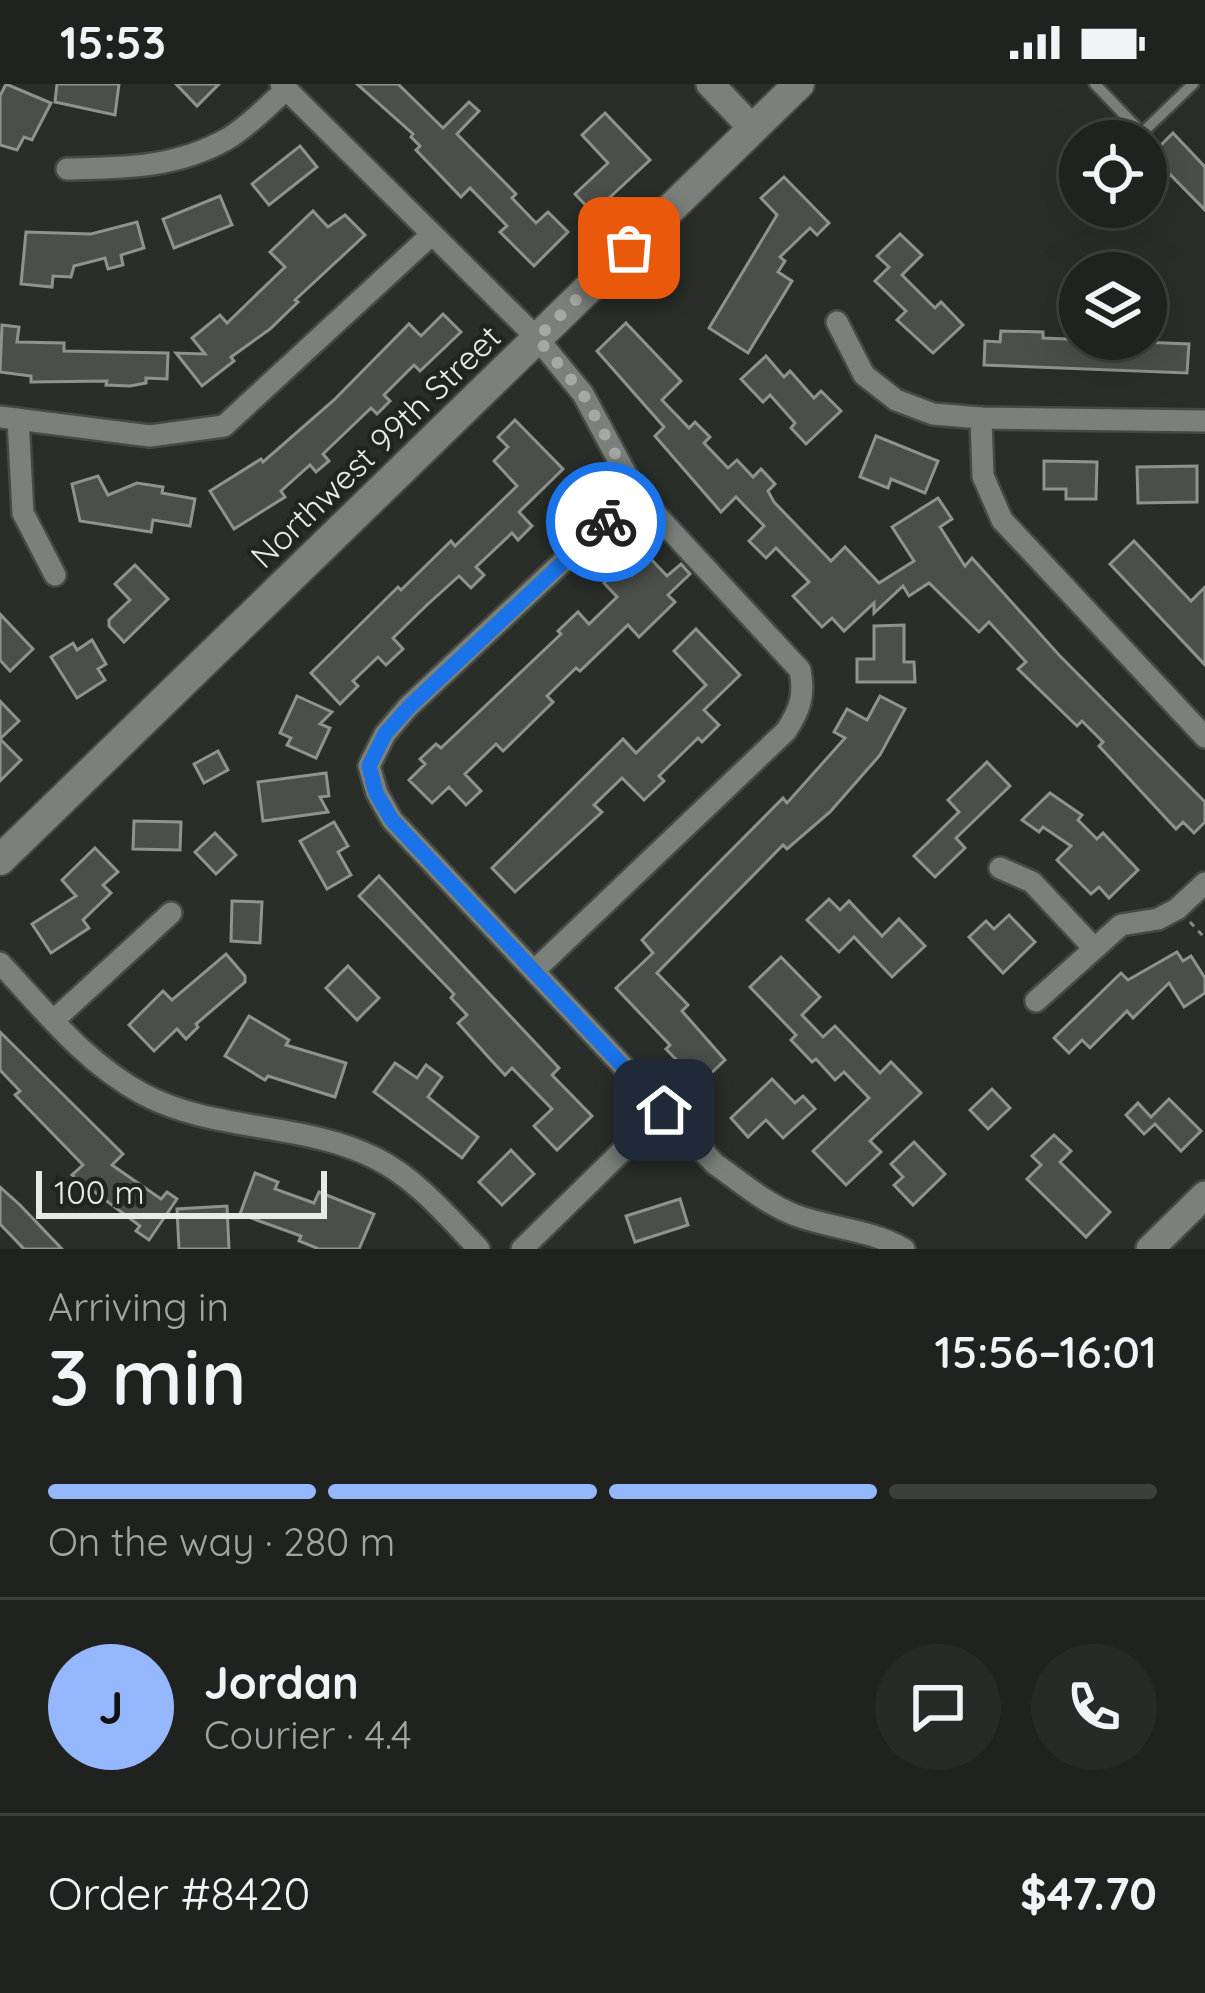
<!DOCTYPE html>
<meta charset="utf-8">
<style>
:root{--surface:#20221f;--page:#282a28;--text:#f1f3f6;--muted:#a2a4a4;--line:#3d3f3d;--accent:#95b7fd}
body{margin:0;font-family:Quicksand,sans-serif;background:var(--page);color:var(--text);height:100vh;display:flex;flex-direction:column;font-size:45px;white-space:nowrap}
*{box-sizing:border-box;margin:0}
p{font-size:39px;color:var(--muted)}
.icon{flex:none;width:66px;height:66px;fill:none;stroke:currentColor;stroke-width:2;stroke-linecap:round;stroke-linejoin:round}
.map{position:relative;height:1165px;overflow:hidden}
.sheet{display:flex;flex-direction:column;background:var(--surface);flex:1}
.sheet>*{flex:none}
.buttons{position:absolute;left:1059px;top:36px;display:grid;gap:24px}
.buttons a{display:grid;place-items:center;width:108px;height:108px;border-radius:50%;background:var(--surface);box-shadow:0 12px 48px #0002,0 0 0 3px var(--line);font-size:60px}
.scale{position:absolute;left:36px;bottom:30px;width:291px;box-sizing:border-box;padding-left:12px;border:6px solid #e7eae7;border-top:0;font-size:33px;line-height:42px;white-space:nowrap;color:#e7eae7;-webkit-text-stroke:9px #21251f;paint-order:stroke}
.pin{position:absolute;display:grid;place-items:center;width:102px;height:102px;color:#fff;margin:-51px;border-radius:24px;box-shadow:0 6px 18px #0006}
.courier{position:absolute;display:grid;place-items:center;width:120px;height:120px;margin:-60px;border:9px solid #1a73e8;border-radius:50%;background:#fff;color:#222;box-shadow:0 3px 15px #0007}
.overview em{font-style:normal;font-weight:600}
.overview div{display:flex;flex-direction:column-reverse}
.overview{display:flex;align-items:center;justify-content:space-between;height:204px;padding:0 48px}
h1{font-size:78px;font-weight:600;line-height:90px}
.bar{display:grid;grid-template-columns:repeat(4,1fr);gap:18px 12px;align-content:center;height:144px;padding:0 48px}
.bar i{height:15px;border-radius:9px;background:var(--line)}
.bar .on{background:var(--accent)}
.bar p{grid-column:span 4}
.line{display:flex;align-items:center;gap:30px;padding:0 48px;border-top:3px solid var(--line)}
.line div{flex:1}
.round{display:grid;place-items:center;flex:none;width:126px;height:126px;border-radius:63px;background:var(--page)}
.status{display:flex;justify-content:space-between;align-items:center;height:84px;padding:0 60px;background:var(--surface);direction:ltr}
.status svg{height:33px;fill:currentColor}
.map>svg:first-child{display:block}
</style>
<div class="status"><b>15:53</b><svg viewBox="0 0 49 12"><path d="M0 12V9h3v3zM5 12V6h3v6zM10 12V3h3v9zM15 12V0h3v12zM26 1h20v11H26zM47 4h2v5h-2z"/></svg></div>
<div class="map">
<svg width="1205" height="1165" viewBox="0 0 1205 1165">
<rect width="100%" height="100%" fill="#2a2e29"/>
<g fill="#4b4f49" stroke="#8e938d" stroke-width="3">
<path d="M6 0 51 19 32 56 24 53 17 66 0 61V12Z"/>
<path d="M57 0H119L115 31 55 18Z"/>
<path d="M176 0H219L197 22Z"/>
<path d="M357 0H398L443 44 469 18 479 27 457 50 516 110 512 114 536 139 548 128 568 148 534 182 500 148 507 142 470 104 461 113 416 66 420 62 411 53 413 50Z"/>
<path d="M605 29 650 76 593 129 575 110 608 79 582 51Z"/>
<path d="M1173 49 1205 83V126L1151 71Z"/>
<path d="M300 62 317 83 269 121 252 100Z"/>
<path d="M784 93 829 139 817 151 810 144 780 173 785 177 778 188 792 197 748 269 709 244 777 131 761 114Z"/>
<path d="M220 112 232 141 174 164 163 135Z"/>
<path d="M313 127 328 143 345 131 365 151 295 216 298 218 270 245 231 273 234 277 202 302 176 269 205 270 192 254 220 231 227 239 285 183 270 168Z"/>
<path d="M137 138 144 164 121 171 123 181 108 185 105 174 74 182 71 193 53 192 52 203 21 200 26 148 91 150Z"/>
<path d="M900 150 922 171 902 191 935 224 941 218 963 241 933 269 897 236 906 227 875 197 889 183 877 172Z"/>
<path d="M443 230 461 248 420 287 414 281 384 311 390 317 377 330 371 324 323 370 329 377 316 388 310 381 281 407 285 413 234 445 210 407 261 375 263 378 334 316 409 240 421 252Z"/>
<path d="M626 239 681 297 662 316 689 344 695 338 710 353 704 359 728 384 737 376 753 393 761 385 775 400 768 407 774 418 831 477 845 463 879 499 914 477 892 443 938 414 952 435 940 443 965 482 972 474 1059 571 1205 718V738L1194 749 1183 738 1176 745 1099 662 1103 658 1082 637 1077 642 1018 585 1026 578 989 538 979 548 929 499 909 512 903 502 874 529V519L844 547 832 534 822 543 793 512 809 498 776 464 766 474 749 457 764 442 736 413 721 428 655 352 664 343 597 267Z"/>
<path d="M2 241 19 243 17 258 64 259V267L168 269 167 295 146 294V299L130 302 106 301 107 297 31 298V292L0 288Z"/>
<path d="M1001 247 1043 248V254L1189 260 1187 289 984 281 985 257 1000 258Z"/>
<path d="M766 272 784 293 790 287 814 314 821 307 841 327 806 360 791 344 795 339 770 311 763 318 741 295Z"/>
<path d="M515 336 563 385 519 428 532 442 518 456 512 449 476 483 484 491 471 504 459 492 428 520 393 554 403 565 386 581 378 573 353 597 358 602 340 620 311 589 398 503 401 506 451 457 455 462 517 402 494 377 508 363 498 353Z"/>
<path d="M876 352 938 377 925 409 891 395 888 404 860 393Z"/>
<path d="M1044 377 1097 378 1096 415H1066V405H1044Z"/>
<path d="M1197 382V418L1138 419 1137 383Z"/>
<path d="M98 392 108 411 137 399 163 403 162 409 195 415 190 442 153 436 151 448 80 437 72 400Z"/>
<path d="M1134 457 1191 517 1205 503V581L1110 480Z"/>
<path d="M650 474 667 492 681 480 690 490 668 511 675 518 639 553 628 541 580 587 576 584 547 612 553 618 503 667 496 660 465 690 481 707 466 721 449 703 432 719 409 696 425 680 420 675 436 660 441 664 561 550 558 547 578 528 589 540 617 513 604 499 623 481 632 491Z"/>
<path d="M135 481 168 515 124 558 109 542V536L130 516 115 500Z"/>
<path d="M0 530 33 565 10 587 0 576Z"/>
<path d="M904 541V578H914L915 598H857V575H874V542Z"/>
<path d="M696 545 740 591 704 626 719 641 702 658 698 654 659 692 664 697 644 716 622 694 594 721 602 728 515 808 492 784 623 655 636 669 706 601 674 567Z"/>
<path d="M92 556 106 580 98 585 105 596 77 614 51 573 73 559 77 566Z"/>
<path d="M297 612 332 628 320 640 330 644 316 674 287 661 291 654 280 649Z"/>
<path d="M880 612 905 625 880 671 830 728 787 765 783 761 657 889 688 921 682 927 725 976 700 1000 666 965 670 961 616 904 653 869 642 856 783 714 787 719 845 654 834 648 847 625 867 636Z"/>
<path d="M0 617 19 637 0 655 21 676 0 697Z"/>
<path d="M218 667 228 686 204 699 194 680Z"/>
<path d="M987 678 1010 702 956 754 965 764 935 793 914 772 959 728 948 716Z"/>
<path d="M326 689 329 712 320 713 328 728 263 737 258 698Z"/>
<path d="M1050 709 1082 731 1078 736 1097 755 1103 749 1138 786 1109 814 1099 803 1091 810 1057 776 1071 762 1043 743 1039 748 1022 736Z"/>
<path d="M134 737 181 738 180 766 133 765Z"/>
<path d="M334 738 348 762 338 768 351 791 327 805 300 757Z"/>
<path d="M215 749 236 771 216 790 195 768Z"/>
<path d="M95 764 118 788 103 801 111 809 83 836 89 844 51 869 32 840 76 812 62 796Z"/>
<path d="M379 792 559 984 552 991 592 1032 557 1066 534 1042 552 1025 512 984 505 991 491 976 458 939 467 931 451 914 454 910 359 812Z"/>
<path d="M829 815 840 826 849 817 882 852 899 835 925 862 892 893 854 853 839 868 807 836Z"/>
<path d="M232 817 262 818 260 859 231 857Z"/>
<path d="M1009 831 1035 858 1003 889 969 853 986 837 994 845Z"/>
<path d="M1177 868 1183 877 1191 872 1205 894V909L1184 923 1169 899 1133 934 1127 927 1090 964 1082 956 1069 969 1054 954 1121 889 1128 896Z"/>
<path d="M226 870 245 892V898L196 940 198 943 186 955 177 945 154 967 129 941 163 907 172 916Z"/>
<path d="M781 873 820 913 802 931 823 953 835 942 880 989 891 978 921 1009 870 1057 881 1068 846 1101 813 1067 869 1014 844 988 835 996 816 975 812 978 791 956 796 951 750 903Z"/>
<path d="M348 882 379 914 357 936 326 904Z"/>
<path d="M249 932 289 956 286 961 346 979 335 1013 268 992 265 996 225 972Z"/>
<path d="M0 948 123 1070 112 1081 161 1115 167 1108 177 1115 149 1156 136 1147 140 1142 72 1091 83 1081 15 1011 20 1007 0 986Z"/>
<path d="M395 979 417 994 426 981 442 993 428 1013 478 1053 462 1074 374 1008Z"/>
<path d="M772 995 795 1019 803 1012 815 1025 783 1054 766 1036 748 1053 731 1034Z"/>
<path d="M992 1005 1010 1024 988 1045 970 1026Z"/>
<path d="M1169 1015 1201 1047 1181 1067 1155 1040 1144 1050 1126 1031 1138 1019 1151 1033Z"/>
<path d="M1054 1051 1071 1067 1060 1078 1110 1128 1086 1153 1027 1095 1041 1081 1032 1072Z"/>
<path d="M914 1058 945 1090 913 1121 894 1101 903 1093 891 1080Z"/>
<path d="M511 1066 534 1090 502 1121 479 1098Z"/>
<path d="M255 1089 278 1098 275 1105 314 1119 319 1108 374 1130 359 1165H319L299 1157 301 1152 240 1130Z"/>
<path d="M0 1103 20 1121 62 1165H24L0 1140Z"/>
<path d="M680 1115 688 1141 635 1158 626 1132Z"/>
<path d="M227 1122 229 1165H179L177 1125Z"/>
</g>
<g fill="none" stroke-linecap="round" stroke-linejoin="round">
<defs>
<path id="service" d="M1095 0 1142 49 1193 0"/>
<g id="minor">
<path d="M281 0 537 254 583 310 636 409 800 586C805 611 800 626 786 647L535 886"/>
<path d="M67 85C123 84 176 84 227 55 248 43 267 22 286 6"/>
<path d="M837 238 864 291 896 316 933 330 981 334 1205 337"/>
<path d="M0 333 150 352 224 342 430 152"/>
<path d="M981 334 983 392 1002 436 1205 653"/>
<path d="M18 335 23 429 55 491"/>
<path d="M636 409 408 623 385 650 369 682 377 709 392 736 715 1080C741 1098 766 1120 795 1131 832 1145 869 1145 904 1165"/>
<path d="M1000 784 1032 798 1093 863"/>
<path d="M0 879C44 926 85 979 143 1010 214 1048 303 1038 375 1074 416 1094 448 1133 479 1165"/>
<path d="M1036 917 1121 841 1158 835 1177 825 1205 799"/>
<path d="M54 936 171 829"/>
<path d="M522 1165 664 1026"/>
</g>
<g id="tertiary">
<path d="M710 0 753 45"/>
<path d="M1150 1165 1205 1111"/>
</g>
<path id="secondary" d="M0 776 799 0"/>
</defs>
<use href="#service" stroke="#464a45" stroke-width="15"/>
<use href="#minor" stroke="#464a45" stroke-width="26"/>
<use href="#tertiary" stroke="#464a45" stroke-width="32"/>
<use href="#secondary" stroke="#464a45" stroke-width="34"/>
<path stroke="#848783" stroke-width="3" stroke-dasharray="6 6" stroke-linecap="butt" d="M1190 838 1205 854"/>
<use href="#service" stroke="#7b807a" stroke-width="10"/>
<use href="#minor" stroke="#7b807a" stroke-width="21"/>
<use href="#tertiary" stroke="#7b807a" stroke-width="27"/>
<use href="#secondary" stroke="#7b807a" stroke-width="30"/>
</g>
<g fill="none" stroke-linecap="round" stroke-linejoin="round">
<path stroke="#a5a8a4" stroke-width="12" stroke-dasharray="0 21.6" d="M606 438 636 409 583 310 537 254 629 164"/>
<path stroke="#1a73e8" stroke-width="15" d="M606 438 409 623 385 650 369 682 376 709 392 736 664 1026"/>
</g>
<g text-anchor="middle" dominant-baseline="central" stroke-width="9" stroke-linejoin="round" paint-order="stroke">
<g font-size="33" fill="#e7eae7" stroke="#21251f">
<text transform="translate(375 362) rotate(-44)">Northwest 99th Street</text>
</g>
</g>
</svg>
<div class="buttons">
<a><svg class="icon" aria-label="locate" viewBox="0 0 24 24"><circle cx="12" cy="12" r="6"/><path d="M12 2v4M12 18v4M2 12h4M18 12h4"/></svg></a>
<a><svg class="icon" aria-label="layers" viewBox="0 0 24 24"><path d="M12 4l9 5-9 5-9-5zM3 14l9 5 9-5"/></svg></a>
</div>
<div class="scale">100 m</div>
<div class="pin" style="left:629px;top:164px;background:#ea580c"><svg class="icon" aria-label="bag" viewBox="0 0 24 24"><path d="M5 8h14l-1 12H6zM9 8a3 3 0 0 1 6 0"/></svg></div>
<div class="pin" style="left:664px;top:1026px;background:#1f2937"><svg class="icon" aria-label="home" viewBox="0 0 24 24"><path d="M3 11l9-7 9 7M6 9v11h12V9"/></svg></div>
<div class="courier" style="left:606px;top:438px"><svg class="icon" aria-label="bike" viewBox="0 0 24 24"><circle cx="6" cy="16" r="4"/><circle cx="18" cy="16" r="4"/><path d="M6 16l4-8h5l3 8M10 8l3 8H6M13 5h3"/></svg></div>
</div>
<section class="sheet">
<div class="overview"><div><h1>3 min</h1><p>Arriving in</p></div><em>15:56–16:01</em></div>
<div class="bar"><i class="on"></i><i class="on"></i><i class="on"></i><i></i><p>On the way · 280 m</p></div>
<div class="line" style="height:216px"><b class="round" style="background:var(--accent);color:#111">J</b><div><b>Jordan</b><p>Courier · 4.4</p></div><a class="round"><svg class="icon" aria-label="chat" viewBox="0 0 24 24"><path d="M4 5h16v11H9l-5 4z"/></svg></a><a class="round"><svg class="icon" aria-label="phone" viewBox="0 0 24 24"><path d="M5 4h4l2 5-3 2q2 4 5 5l2-3 5 2v4C11 20 4 13 5 4z"/></svg></a></div>
<div class="line" style="height:156px"><div>Order #8420</div><b>$47.70</b></div>
</section>
